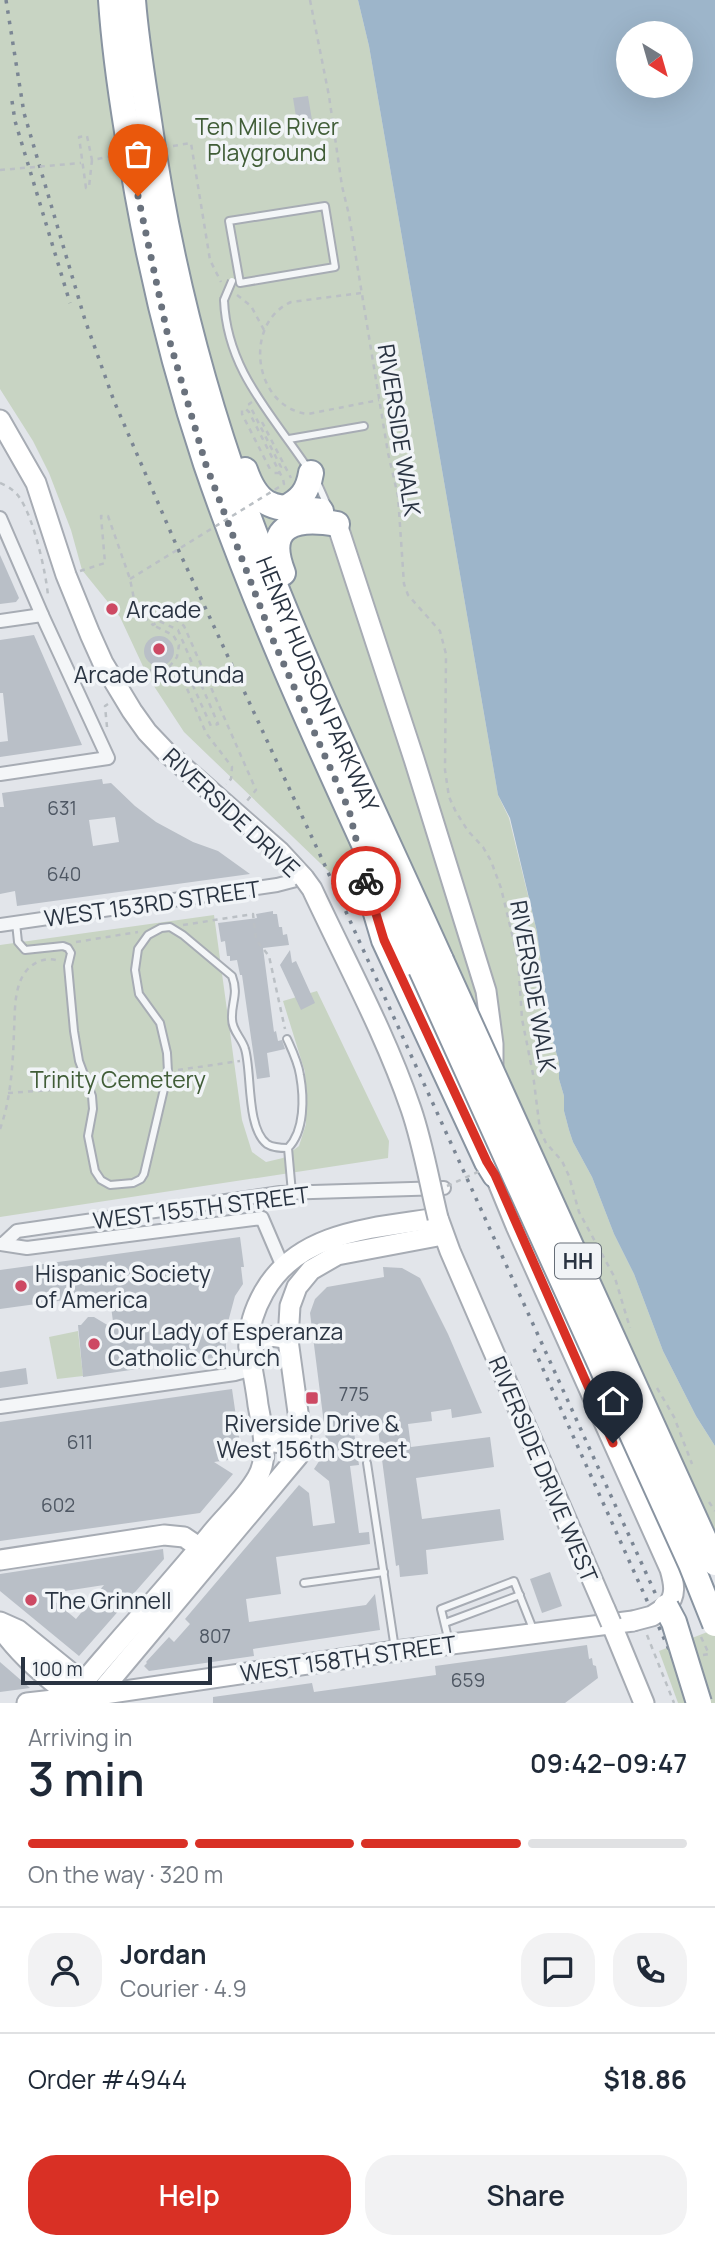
<!DOCTYPE html>
<meta charset="utf-8">
<style>
:root{--surface:#fff;--page:#f2f2f3;--text:#1f2937;--muted:#747a83;--line:#e0e1e3;--accent:#d93025}
body{margin:0;font-family:Manrope,sans-serif;background:var(--page);color:var(--text);height:100vh;display:flex;flex-direction:column;font-size:26px;white-space:nowrap}
*{box-sizing:border-box;margin:0}
p{font-size:23px;color:var(--muted)}
.icon{flex:none;width:38px;height:38px;fill:none;stroke:currentColor;stroke-width:2;stroke-linecap:round;stroke-linejoin:round}
.map{position:relative;height:1703px;overflow:hidden}
.panel{display:flex;flex-direction:column;background:var(--surface);flex:1}
.panel>*{flex:none}
.needle{width:46px;rotate:143deg}
.tools{position:absolute;left:616px;top:21px;display:grid;gap:14px}
.tools a{display:grid;place-items:center;width:77px;height:77px;border-radius:50%;background:var(--surface);box-shadow:0 7px 28px #0002;font-size:35px}
.scale{position:absolute;left:21px;bottom:18px;width:191px;box-sizing:border-box;padding-left:7px;border:4px solid #2a3442;border-top:0;font-size:19px;line-height:24px;white-space:nowrap;color:#2a3442;-webkit-text-stroke:5px #f1f4f7;paint-order:stroke}
.pin{position:absolute;display:grid;place-items:center;width:60px;height:60px;color:#fff;margin:-72px -30px;border-radius:50% 50% 50% 0;rotate:-45deg;box-shadow:0 0 7px #0007}
.pin .icon{rotate:45deg}
.courier{position:absolute;display:grid;place-items:center;width:70px;height:70px;margin:-35px;border:5px solid #d93025;border-radius:50%;background:#fff;color:#222;box-shadow:0 2px 9px #0007}
.headline em{font-style:normal;font-weight:600}
.headline div{display:flex;flex-direction:column-reverse}
.headline{display:flex;align-items:center;justify-content:space-between;height:119px;padding:0 28px}
h1{font-size:46px;font-weight:600;line-height:52px}
.bar{display:grid;grid-template-columns:repeat(4,1fr);gap:10px 7px;align-content:center;height:84px;padding:0 28px}
.bar i{height:9px;border-radius:5px;background:var(--line)}
.bar .current{background:var(--accent)}
.bar p{grid-column:span 4}
.line{display:flex;align-items:center;gap:18px;padding:0 28px;border-top:2px solid var(--line)}
.line div{flex:1}
.round{display:grid;place-items:center;flex:none;width:74px;height:74px;border-radius:28px;background:var(--page)}
.cta{display:flex;gap:14px;margin-top:auto;padding:14px 28px}
.cta a{flex:1;height:80px;border-radius:28px;background:var(--accent);color:#fff;font-size:28px;font-weight:600;line-height:80px;text-align:center}
.cta a+a{background:var(--page);color:var(--text)}
.map>svg:first-child{display:block}
</style>
<div class="map">
<svg width="715" height="1703" viewBox="0 0 715 1703">
<rect width="100%" height="100%" fill="#e2e5ea"/>
<g fill="#c8d4c3">
<path d="M0 0H358L369 46 498 795 509 818 537 932 551 1035 559 1062V1079L564 1096V1111L569 1130 573 1142 592 1177 614 1234 634 1274 663 1351 696 1416 715 1446V1541L410 861 346 888 184 732 148 677 120 617 82 570 71 530 49 473 33 441 0 389Z"/>
<path d="M214 915 242 1120 252 1152 266 1162 283 1158 299 1146 306 1124 305 1072 283 1001 317 991 389 1141 388 1158 0 1217V945Z"/>
<path d="M78 1331 83 1376 57 1379 49 1337Z"/>
<path d="M715 1629V1703H678L659 1651Z"/>
</g>
<path fill="#9db5ca" fill-rule="evenodd" d="M358 0H715V1446L696 1416 663 1351 634 1274 614 1234 592 1177 573 1142 569 1130 564 1111V1096L559 1079V1062L551 1035 537 932 510 818 498 795 369 46ZM681 33V86H628V33Z"/>
<g fill="#b9bfc7" fill-rule="evenodd">
<path d="M308 96 313 126 298 129 293 98Z"/>
<path d="M0 555 19 598 16 602 0 604Z"/>
<path d="M34 635 82 745 0 757V742L8 741 3 693H0V640Z"/>
<circle cx="159" cy="651" r="15"/>
<path d="M102 779 103 784 111 783 135 806 156 822 193 842 218 851 250 874 17 906 15 891 0 894V807H4L2 793ZM115 817 119 842 93 846 89 820Z"/>
<path d="M273 911V914H277L279 927H282L283 935 287 934 289 945 263 948 274 1032 276 1031 278 1041 282 1040 285 1049 267 1053 270 1077 257 1079 242 975H240L237 960 230 961V956H227L225 941 221 942 218 923 257 918 256 914Z"/>
<path d="M290 950 292 963 296 961 315 1003 301 1010 280 965Z"/>
<path d="M240 1237 244 1267H241L243 1284 235 1296 228 1322H226V1356L83 1377 78 1325H81L88 1317H94L114 1329 110 1299 102 1300V1295L0 1309V1270Z"/>
<path d="M383 1267 402 1268 420 1278 448 1334 482 1413 452 1418 451 1409 431 1412 432 1421 408 1424 411 1447 490 1437 494 1467 416 1478 422 1519 500 1509 504 1540 426 1550 428 1574 400 1577 399 1565 396 1566 378 1429 354 1432 359 1465 350 1466 359 1533 369 1532 370 1544 276 1557 281 1594 246 1599 249 1622 366 1605 375 1594 380 1630 253 1649 254 1656 149 1671 144 1666 147 1663 146 1662 169 1637 174 1642 190 1624 185 1619 299 1485 309 1493 313 1526 335 1523 329 1481 314 1469 323 1455 326 1440 310 1313 315 1299 327 1287 384 1277Z"/>
<path d="M26 1368 28 1384 0 1388V1372Z"/>
<path d="M232 1389 242 1458 214 1462 233 1474 200 1513 0 1541V1422Z"/>
<path d="M163 1549 164 1559 79 1656 0 1591V1574ZM104 1585 76 1619 46 1594Z"/>
<path d="M550 1572 562 1606 542 1613 530 1579Z"/>
<path d="M587 1645 589 1659 592 1658 593 1665 596 1666 598 1678 565 1703H213V1697L312 1683 314 1692 436 1675 435 1666Z"/>
<path d="M0 1662 30 1688 0 1692Z"/>
</g>
<g fill="none" stroke-linecap="round" stroke-linejoin="round">
<defs>
<g id="lane">
<path d="M325 206 335 267 240 283 229 221Z"/>
<path d="M224 300C227 371 272 414 309 470"/>
<path d="M289 439 364 426"/>
<path d="M317 482 328 507"/>
<path d="M16 923 18 942 25 950 63 946 68 948 71 953 68 966 74 1031 79 1061 92 1096 93 1109 88 1136 95 1171 101 1180 110 1185 133 1183 141 1179 144 1174 168 1072 167 1053 160 1023 139 994 135 970 138 949 148 935 161 928 170 927 183 935 232 976C239 995 231 1002 232 1019 232 1031 242 1038 245 1049 252 1072 246 1128 267 1144 273 1148 281 1148 288 1148"/>
<path d="M287 1039C292 1050 298 1062 300 1075 304 1097 305 1131 288 1148L292 1193"/>
<path d="M367 1463 395 1649"/>
<path d="M304 1583 384 1572"/>
<path d="M445 1623 520 1595"/>
<path d="M449 1642 441 1609 514 1581 533 1629"/>
</g>
<g id="street">
<path d="M0 518 42 615 108 758 0 774"/>
<path d="M0 621 42 615"/>
<path d="M0 925 277 885 304 878"/>
<path d="M4 1243 17 1231 280 1193 444 1188"/>
<path d="M0 1244 27 1248 262 1218 283 1267"/>
<path d="M0 1407 235 1374 253 1369"/>
</g>
<g id="secondary">
<path d="M0 420 36 483 66 575 90 634 103 663 132 711 147 732 166 752 280 852 304 878"/>
<path d="M337 524 414 759 486 991 493 1044V1070"/>
<path d="M495 1163V1175L516 1226 670 1569C674 1583 677 1596 666 1607"/>
<path d="M249 1347C263 1337 272 1333 288 1340"/>
<path d="M264 1440C279 1445 288 1442 301 1434"/>
<path d="M0 1560 164 1535 184 1537 209 1554"/>
<path d="M0 1622 18 1630 92 1690"/>
<path d="M611 1623 644 1703"/>
<path d="M0 1627C20 1656 50 1681 78 1701"/>
<path d="M98 1695 298 1456 301 1434 288 1340 290 1306 297 1287 311 1270 337 1255 443 1235"/>
<path d="M72 1697C88 1675 106 1656 123 1636 153 1602 182 1569 210 1535 225 1516 245 1499 257 1478 270 1457 262 1427 258 1405 256 1386 251 1366 249 1347 248 1328 255 1308 264 1292 299 1230 376 1228 438 1218L450 1251 605 1609"/>
<path d="M27 1703 98 1695 396 1651 633 1621"/>
</g>
<g id="highway">
<path d="M111 0C114 44 120 88 127 131 144 244 170 356 206 464 265 637 346 803 421 969"/>
<path id="s1" d="M133 0C136 40 143 81 149 121 167 250 198 376 242 499 299 656 372 807 441 960"/>
<path d="M245 470C261 516 281 506 321 511"/>
<path d="M285 508C301 500 308 491 311 473"/>
<path d="M283 573C264 524 296 517 337 524"/>
<path d="M362 866 384 940 487 1162 495 1175"/>
</g>
</defs>
<use href="#lane" stroke="#a7acb4" stroke-width="10"/>
<use href="#street" stroke="#a7acb4" stroke-width="16"/>
<use href="#secondary" stroke="#a7acb4" stroke-width="23"/>
<use href="#highway" stroke="#8994a1" stroke-width="28"/>
<g stroke="#bbc0c5" stroke-width="2.5" stroke-dasharray="5 5" stroke-linecap="butt">
<path d="M310 0 329 96 342 186 349 215 388 453 398 496 404 584 408 595 440 631 446 654 445 770 449 797 456 812 468 831 483 847 491 861 501 888 518 959 522 1019 533 1074 540 1130 546 1143 562 1161 569 1176 579 1212 615 1278 630 1328"/>
<path d="M173 146 191 143 210 260 221 282"/>
<path d="M92 160 89 187 86 188 79 137 87 136 92 160 113 156"/>
<path d="M361 293 291 302C242 324 254 408 308 414L379 400"/>
<path d="M237 295 251 306 264 330"/>
<path d="M252 402 249 404 281 467 279 473H272"/>
<path d="M262 422 291 478"/>
<path d="M0 483C9 487 16 491 21 500 34 520 46 572 48 596"/>
<path d="M80 571 105 563 101 516H108L130 579 136 609 144 617C160 613 171 614 184 626L256 790 246 802"/>
<path d="M144 617 153 625 159 621 178 630 218 724 211 726 185 668 179 670 206 733 232 767 231 779 226 784"/>
<path d="M132 679 146 671 169 667 177 657 179 645 173 635 153 625"/>
<path d="M107 727 105 706 108 704"/>
<path d="M183 925 253 914 256 940 269 956 285 1029"/>
<path d="M76 942 138 932"/>
<path d="M178 1070 240 1061"/>
<path d="M94 1082 157 1073"/>
<path d="M8 1093 65 1089 78 1085"/>
<path d="M0 1129C11 1099 13 1063 14 1031 15 1015 14 997 20 982 26 965 43 955 59 961"/>
<path d="M657 1388 674 1417 692 1464"/>
<path d="M709 1502 715 1511"/>
<path d="M647 1635 674 1703"/>
<path d="M701 1637 709 1654 703 1655"/>
</g>
<use href="#lane" stroke="#f4f6f8" stroke-width="6"/>
<use href="#street" stroke="#f4f6f8" stroke-width="12"/>
<use href="#secondary" stroke="#fff" stroke-width="19"/>
<use href="#highway" stroke="#fff" stroke-width="24"/>
<g stroke="#7b8694" stroke-width="3.5" stroke-dasharray="3.5 7" stroke-linecap="butt">
<path d="M6 0 24 113 85 320 114 401 178 549 322 859 705 1703"/>
<path d="M12 101 15 121 70 303"/>
<path d="M534 1349 693 1703"/>
</g>
<defs>
<path id="lane-bridge" d="M224 300 232 281"/>
<g id="secondary-bridge">
<path d="M304 878 312 889C346 962 385 1033 411 1109 423 1144 429 1181 438 1218"/>
<path d="M605 1609 611 1623"/>
<path d="M633 1621 652 1616 666 1607"/>
</g>
<g id="highway-bridge">
<path d="M441 960 715 1563"/>
<path d="M421 969 691 1564 715 1624"/>
<path d="M666 1607 674 1622 699 1703"/>
</g>
</defs>
<use href="#lane-bridge" stroke="#a7acb4" stroke-width="10" stroke-linecap="butt"/>
<use href="#secondary-bridge" stroke="#a7acb4" stroke-width="23" stroke-linecap="butt"/>
<use href="#highway-bridge" stroke="#8994a1" stroke-width="28" stroke-linecap="butt"/>
<g stroke="#bbc0c5" stroke-width="2.5" stroke-dasharray="5 5" stroke-linecap="butt">
<path d="M0 170 81 163"/>
<path d="M130 579 284 484 283 479 249 412 246 409 242 410V414L272 473"/>
<path d="M447 1186 482 1170"/>
</g>
<use href="#lane-bridge" stroke="#f4f6f8" stroke-width="6"/>
<use href="#secondary-bridge" stroke="#fff" stroke-width="19"/>
<use href="#highway-bridge" stroke="#fff" stroke-width="24"/>
</g>
<g fill="none" stroke-linecap="round" stroke-linejoin="round">
<path stroke="#6a727d" stroke-width="7" stroke-dasharray="0 12.6" d="M138 196 167 332 206 465 273 640 349 810 366 881"/>
<path stroke="#d93025" stroke-width="9" d="M366 881 384 940 487 1162 495 1175 613 1443"/>
</g>
<g fill="#cd4963" stroke="#f1f4f7" stroke-width="2.5">
<circle cx="112" cy="609" r="7"/>
<circle cx="159" cy="649" r="7"/>
<circle cx="21" cy="1286" r="7"/>
<circle cx="94" cy="1344" r="7"/>
<rect x="305" y="1391" width="14" height="14" rx="3.5"/>
<circle cx="31" cy="1600" r="7"/>
</g>
<g text-anchor="middle" dominant-baseline="central" stroke-width="7" stroke-linejoin="round" paint-order="stroke">
<g font-size="19" fill="#4e5763">
<text x="62" y="808">631</text>
<text x="64" y="874">640</text>
<text x="354" y="1394">775</text>
<text x="80" y="1442">611</text>
<text x="58" y="1505">602</text>
<text x="215" y="1636">807</text>
<text x="468" y="1680">659</text>
</g>
<rect fill="#f1f4f7" stroke="#666e78" stroke-width="2" x="555" y="1243.5" width="46" height="35" rx="5"/>
<g font-size="21" font-weight="bold" fill="#2a3442">
<text x="578" y="1261">HH</text>
</g>
<g font-size="23" fill="#405d37" stroke="#f1f4f7">
<text x="267" y="126">Ten Mile River<tspan x="267" dy="26">Playground</tspan></text>
<text x="118" y="1079">Trinity Cemetery</text>
</g>
<g font-size="23" fill="#2a3442" stroke="#f1f4f7">
<text transform="translate(400 430) rotate(81)">RIVERSIDE WALK</text>
<text stroke="none"><textPath href="#s1" startOffset="712">HENRY HUDSON PARKWAY</textPath></text>
<text transform="translate(232 812) rotate(43)">RIVERSIDE DRIVE</text>
<text transform="translate(152 903) rotate(-8)">WEST 153RD STREET</text>
<text transform="translate(534 986) rotate(80)">RIVERSIDE WALK</text>
<text transform="translate(201 1207) rotate(-7)">WEST 155TH STREET</text>
<text transform="translate(544 1469) rotate(67)">RIVERSIDE DRIVE WEST</text>
<text transform="translate(348 1658) rotate(-8)">WEST 158TH STREET</text>
</g>
<g font-size="23" fill="#2a3442" stroke="#f1f4f7" text-anchor="start">
<text x="126" y="609">Arcade</text>
<text x="159" y="674" text-anchor="middle">Arcade Rotunda</text>
<text x="35" y="1273">Hispanic Society<tspan x="35" dy="26">of America</tspan></text>
<text x="108" y="1331">Our Lady of Esperanza<tspan x="108" dy="26">Catholic Church</tspan></text>
<text x="312" y="1423" text-anchor="middle">Riverside Drive &amp;<tspan x="312" dy="26">West 156th Street</tspan></text>
<text x="45" y="1600">The Grinnell</text>
</g>
</g>
</svg>
<div class="tools">
<a><svg class="needle" viewBox="-14 -14 28 28"><path d="M0-13l5 13h-10z" fill="#e53935"/><path d="M0 13l5-13h-10z" fill="#747a83"/></svg></a>
</div>
<div class="scale">100 m</div>
<div class="pin" style="left:138px;top:196px;background:#ea580c"><svg class="icon" aria-label="bag" viewBox="0 0 24 24"><path d="M5 8h14l-1 12H6zM9 8a3 3 0 0 1 6 0"/></svg></div>
<div class="pin" style="left:613px;top:1443px;background:#1f2937"><svg class="icon" aria-label="home" viewBox="0 0 24 24"><path d="M3 11l9-7 9 7M6 9v11h12V9"/></svg></div>
<div class="courier" style="left:366px;top:881px"><svg class="icon" aria-label="bike" viewBox="0 0 24 24"><circle cx="6" cy="16" r="4"/><circle cx="18" cy="16" r="4"/><path d="M6 16l4-8h5l3 8M10 8l3 8H6M13 5h3"/></svg></div>
</div>
<section class="panel">
<div class="headline"><div><h1>3 min</h1><p>Arriving in</p></div><em>09:42–09:47</em></div>
<div class="bar"><i class="current"></i><i class="current"></i><i class="current"></i><i></i><p>On the way · 320 m</p></div>
<div class="line" style="height:126px"><a class="round"><svg class="icon" aria-label="person" viewBox="0 0 24 24"><circle cx="12" cy="8" r="4"/><path d="M4 21q1-7 8-7t8 7"/></svg></a><div><b>Jordan</b><p>Courier · 4.9</p></div><a class="round"><svg class="icon" aria-label="chat" viewBox="0 0 24 24"><path d="M4 5h16v11H9l-5 4z"/></svg></a><a class="round"><svg class="icon" aria-label="phone" viewBox="0 0 24 24"><path d="M5 4h4l2 5-3 2q2 4 5 5l2-3 5 2v4C11 20 4 13 5 4z"/></svg></a></div>
<div class="line" style="height:91px"><div>Order #4944</div><b>$18.86</b></div>
<div class="cta"><a>Help</a><a>Share</a></div>
</section>
